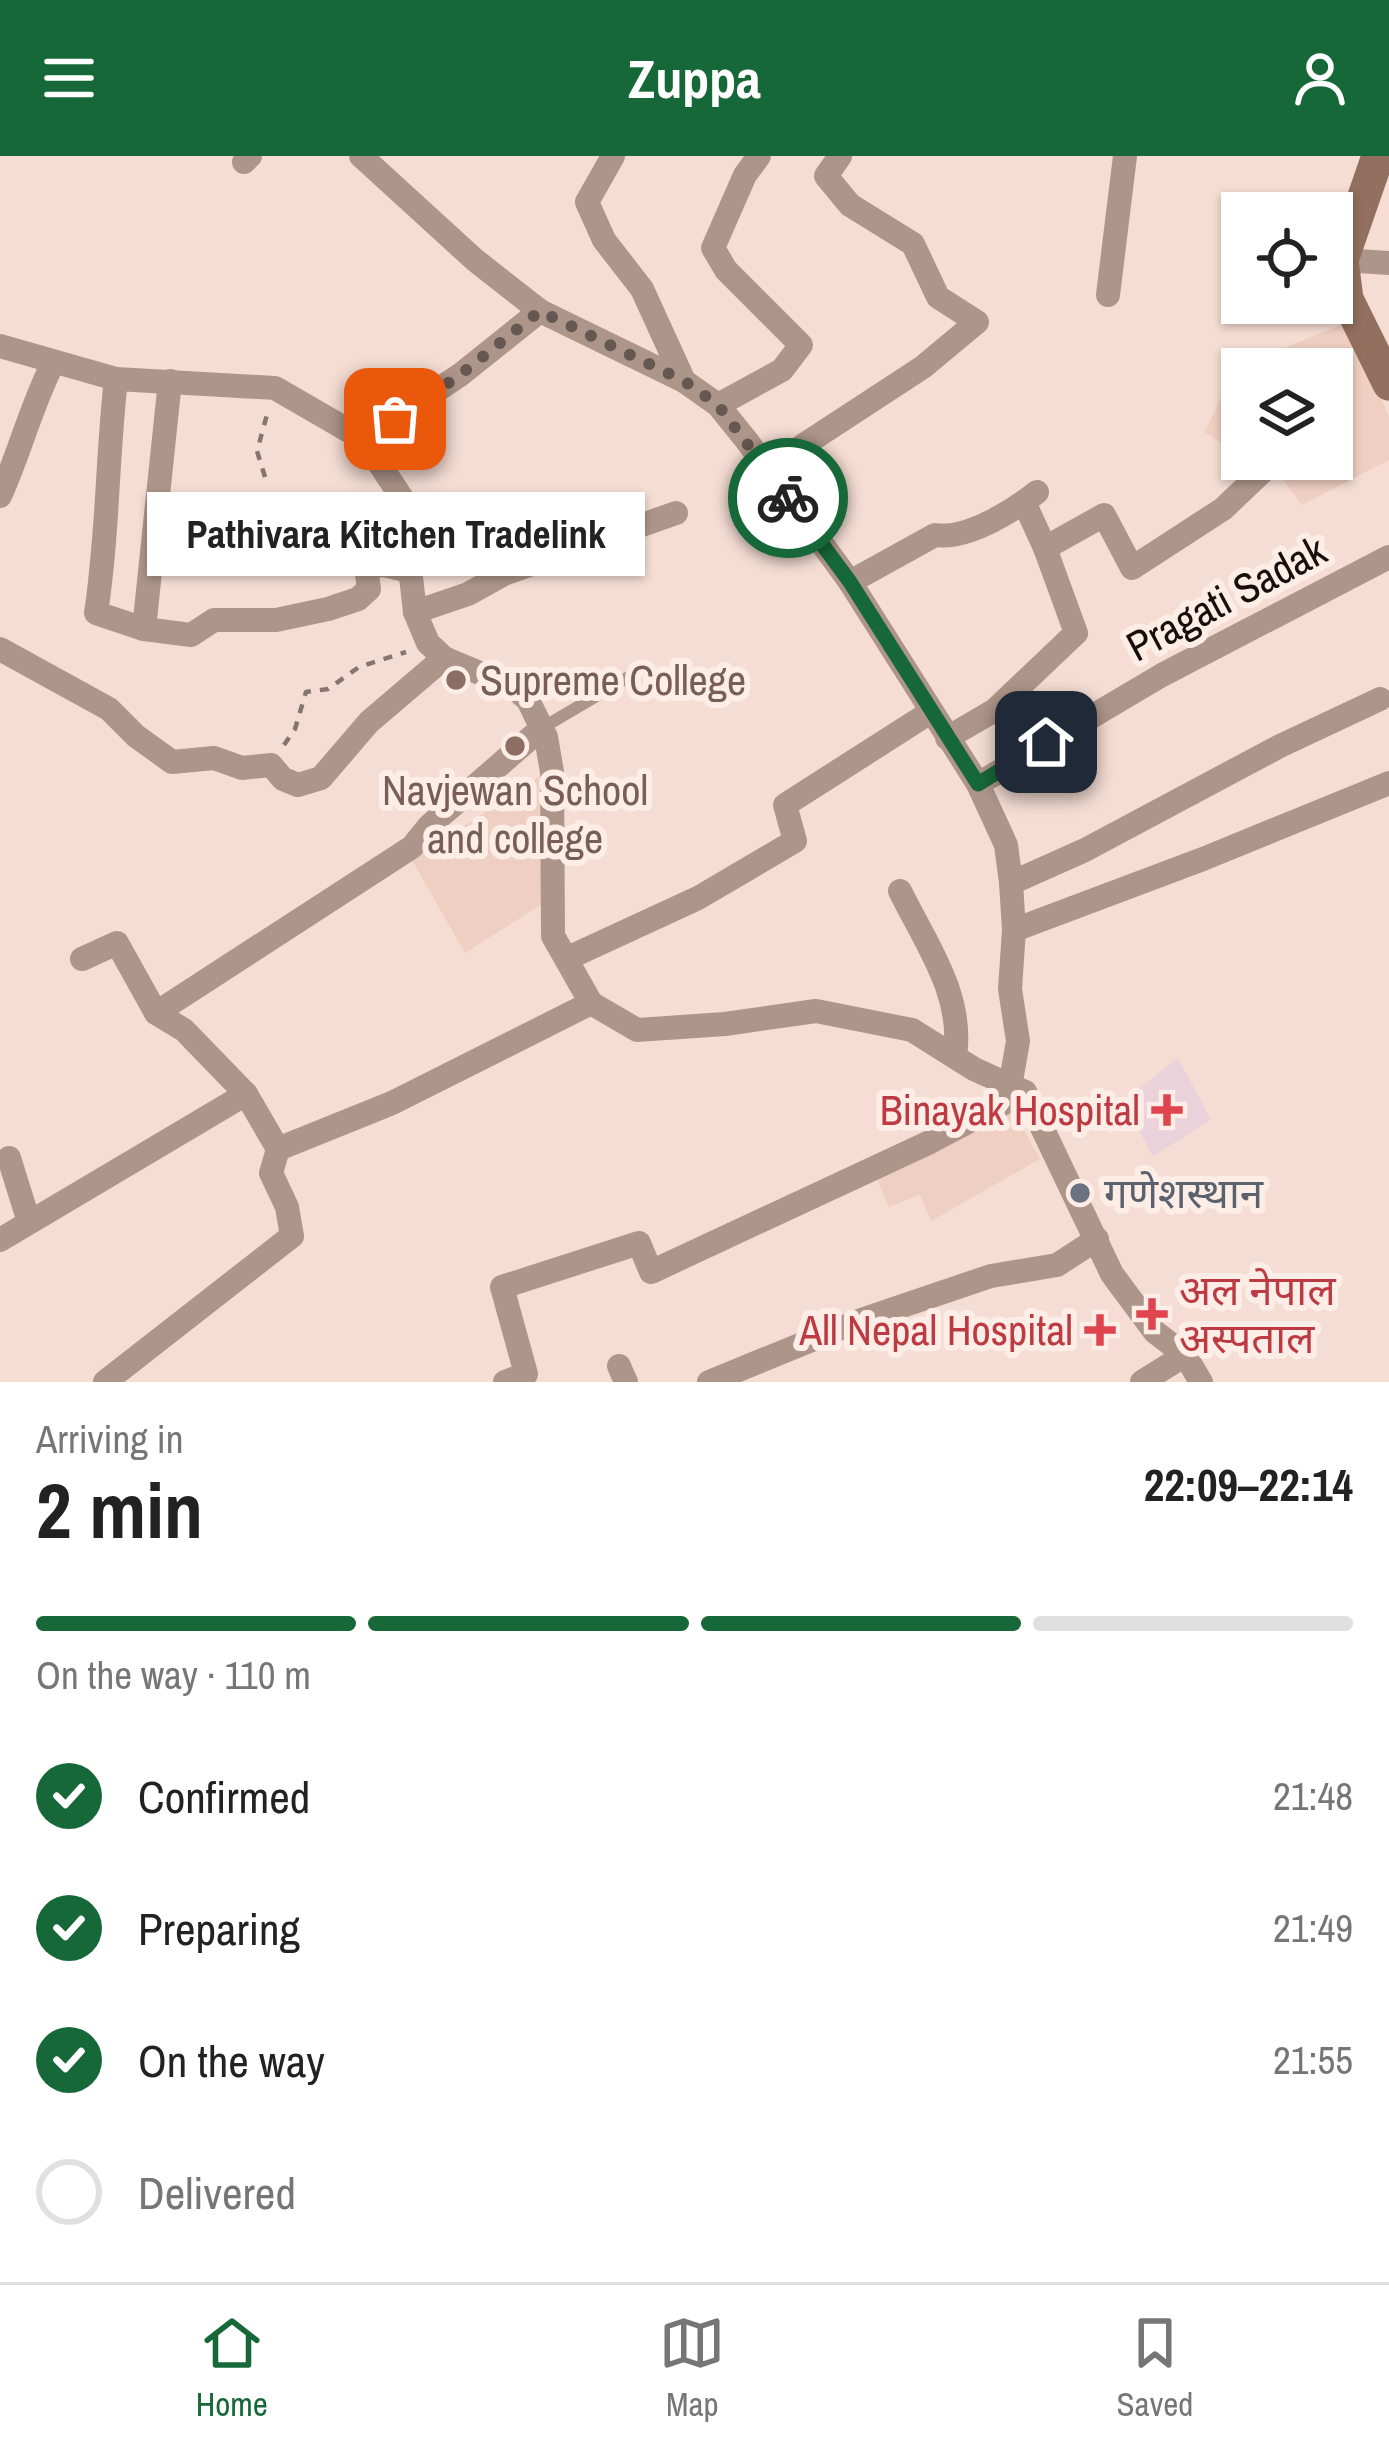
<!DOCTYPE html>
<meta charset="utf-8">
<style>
:root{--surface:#fff;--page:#f6f6f6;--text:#222;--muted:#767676;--line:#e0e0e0;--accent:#176838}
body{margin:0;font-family:"Archivo Narrow","Noto Sans Devanagari",sans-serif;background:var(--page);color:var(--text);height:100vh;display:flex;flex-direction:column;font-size:45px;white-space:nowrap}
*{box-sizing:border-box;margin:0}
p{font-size:39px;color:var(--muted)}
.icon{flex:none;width:66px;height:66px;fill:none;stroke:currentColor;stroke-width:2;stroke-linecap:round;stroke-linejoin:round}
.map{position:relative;height:1226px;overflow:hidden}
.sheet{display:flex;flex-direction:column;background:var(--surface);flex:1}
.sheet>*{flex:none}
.tools{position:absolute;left:1221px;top:36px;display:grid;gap:24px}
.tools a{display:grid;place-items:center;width:132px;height:132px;border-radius:0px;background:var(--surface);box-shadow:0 3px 9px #0004;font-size:60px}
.pin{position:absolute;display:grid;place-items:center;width:102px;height:102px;color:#fff;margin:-51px;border-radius:24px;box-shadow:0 6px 18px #0006}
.courier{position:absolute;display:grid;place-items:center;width:120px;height:120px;margin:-60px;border:9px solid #176838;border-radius:50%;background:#fff;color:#222;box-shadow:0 3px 15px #0007}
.bubble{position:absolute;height:84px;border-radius:0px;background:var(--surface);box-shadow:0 3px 9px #0004;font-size:39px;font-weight:700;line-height:84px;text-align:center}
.head em{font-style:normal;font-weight:700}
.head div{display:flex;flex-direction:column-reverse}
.head{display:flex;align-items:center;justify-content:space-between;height:204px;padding:0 36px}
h1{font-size:78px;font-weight:700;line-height:90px}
.bar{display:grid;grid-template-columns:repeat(4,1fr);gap:18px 12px;align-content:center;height:144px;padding:0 36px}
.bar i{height:15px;border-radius:9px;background:var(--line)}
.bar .active{background:var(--accent)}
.bar p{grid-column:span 4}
ol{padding:0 36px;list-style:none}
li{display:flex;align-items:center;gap:36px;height:132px}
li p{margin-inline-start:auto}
li .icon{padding:12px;border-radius:50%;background:var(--accent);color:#fff;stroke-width:4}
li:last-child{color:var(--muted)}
li i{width:66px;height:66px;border:6px solid var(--line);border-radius:50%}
header{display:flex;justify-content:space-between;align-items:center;height:156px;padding:0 36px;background:var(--accent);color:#fff;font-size:54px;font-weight:700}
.menu{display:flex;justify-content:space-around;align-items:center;height:168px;border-top:3px solid var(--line);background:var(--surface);font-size:33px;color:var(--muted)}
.menu a{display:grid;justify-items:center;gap:6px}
.menu .active{color:var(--accent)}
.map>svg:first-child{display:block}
</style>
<header><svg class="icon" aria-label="menu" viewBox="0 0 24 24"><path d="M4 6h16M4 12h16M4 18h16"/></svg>Zuppa<svg class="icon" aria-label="person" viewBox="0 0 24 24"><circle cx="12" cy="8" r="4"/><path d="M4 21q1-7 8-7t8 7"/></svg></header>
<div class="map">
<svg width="1389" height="1226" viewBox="0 0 1389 1226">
<rect width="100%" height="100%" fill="#f5ddd3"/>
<g fill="#eecfc1">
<path d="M1347 166 1389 261V304L1302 349 1279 319 1263 315 1245 303H1332V213H1242V301L1205 276 1234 213Z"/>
<path d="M539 621 542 748 465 797 412 704Z"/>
<path d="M1012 952 1040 1003 931 1065 920 1039 889 1051 874 1016Z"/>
</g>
<path fill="#ead1da" d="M1178 902 1211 964 1153 1000 1123 945Z"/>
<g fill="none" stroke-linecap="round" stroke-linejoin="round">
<g stroke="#85756e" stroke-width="4.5" stroke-dasharray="9 9" stroke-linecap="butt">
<path d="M265 321 257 295 268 255"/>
<path d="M284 589 295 573 306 536 328 533 359 511 406 496"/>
</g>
<path stroke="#ae9589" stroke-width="12" d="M542 572 632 519"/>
<g stroke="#ae9589" stroke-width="24">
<path d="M361 0 475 104 540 155 684 225"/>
<path d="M613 0 587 46 604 84 642 133 684 225 718 249 747 285 850 426 978 628 1006 689 1011 727 1014 774 1010 833 1018 885 1010 931"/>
<path d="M244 6 250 0"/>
<path d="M1342 104 1389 107"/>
<path d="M1108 139 1125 0"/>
<path d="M0 190 116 223 275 232 363 283 402 342 415 456 428 487 444 502 513 531 528 544 546 581 552 616 553 780 591 847 637 874 725 868 816 855 912 874 974 913 1025 936 1112 1118 1155 1176 1185 1199 1201 1226"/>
<path d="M116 223C107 301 108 379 96 457L144 473 191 479 214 464H276L328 453 358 443 369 433 366 411 384 409 409 415"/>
<path d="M718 249 782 214 801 189 726 114 713 92 745 19 759 0"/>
<path d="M363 283 460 219 540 155"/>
<path d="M767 313 923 211 977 166 938 141 913 88 850 49 826 20 840 0"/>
<path d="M0 340C20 296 31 250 53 207"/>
<path d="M1024 346 1045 392 1104 359 1132 412 1223 353 1263 315"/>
<path d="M850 426 935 379C967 384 1013 355 1037 336"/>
<path d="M415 456 468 438 504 418 676 357"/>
<path d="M144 473 170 225"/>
<path d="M0 493 109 553 136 580 172 606 214 602 242 612 271 609 283 623 298 629 321 622 369 566 444 502"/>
<path d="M947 582 995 554 1076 477 1045 392"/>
<path d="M978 628 1162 519 1389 401"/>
<path d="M1011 727 1085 694 1280 590 1380 543"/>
<path d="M900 735C926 788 964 839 955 900"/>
<path d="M1014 774 1203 703 1389 627"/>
<path d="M568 802 698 742 795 685 785 649 929 557"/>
<path d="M82 803 117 787 156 857 184 874 246 938 278 993"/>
<path d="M156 857 412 691 429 670 542 572"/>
<path d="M9 1002 29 1066"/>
<path d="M0 1084 246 938"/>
<path d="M619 1210 626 1226"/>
<path d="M105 1226 292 1080 287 1051 271 1017 278 993 392 947 591 847"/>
<path d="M505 1226 526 1218 502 1131 639 1087 651 1116 930 986 1025 936"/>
<path d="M709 1226 861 1164 991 1120 1057 1109 1097 1083"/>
<path d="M1142 1226 1185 1199"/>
</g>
<path stroke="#926f5e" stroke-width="33" d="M1378 0 1342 104 1347 143 1389 228"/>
</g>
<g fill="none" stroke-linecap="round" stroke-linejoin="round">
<path stroke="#655751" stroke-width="12" stroke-dasharray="0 21.6" d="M395 263 460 219 540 155 684 225 718 249 788 342"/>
<path stroke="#176838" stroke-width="15" d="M788 342 850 426 978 628 1046 586"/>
</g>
<g fill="#8d6e63" stroke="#fcede6" stroke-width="4.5">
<circle cx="456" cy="524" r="12"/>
<circle cx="515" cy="590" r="12"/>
</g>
<g fill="#e0444e" stroke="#fcede6" stroke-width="4.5">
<path d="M1161 936h12v12h12v12h-12v12h-12v-12h-12v-12h12z"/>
<path d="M1146 1140h12v12h12v12h-12v12h-12v-12h-12v-12h12z"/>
<path d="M1094 1156h12v12h12v12h-12v12h-12v-12h-12v-12h12z"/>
</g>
<circle fill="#6b7280" stroke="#fcede6" stroke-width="4.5" cx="1080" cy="1037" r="12"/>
<g text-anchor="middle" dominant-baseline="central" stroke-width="12" stroke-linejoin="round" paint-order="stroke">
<g font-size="42" fill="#170f0b" stroke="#fcede6">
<text transform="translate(1226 442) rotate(-28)">Pragati Sadak</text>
</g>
<g font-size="42" fill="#785e54" stroke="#fcede6" text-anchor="start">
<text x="480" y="524">Supreme College</text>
<text x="515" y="634" text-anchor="middle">Navjewan School<tspan x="515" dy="48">and college</tspan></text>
</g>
<g font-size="42" fill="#be3a42" stroke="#fcede6" text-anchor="end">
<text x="1140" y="954">Binayak Hospital</text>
<text x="1179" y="1134" text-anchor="start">अल नेपाल<tspan x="1179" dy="48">अस्पताल</tspan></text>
<text x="1073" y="1174">All Nepal Hospital</text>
</g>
<g font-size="42" fill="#5b616d" stroke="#fcede6" text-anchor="start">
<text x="1104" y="1037">गणेशस्थान</text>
</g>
</g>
</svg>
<div class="tools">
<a><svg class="icon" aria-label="locate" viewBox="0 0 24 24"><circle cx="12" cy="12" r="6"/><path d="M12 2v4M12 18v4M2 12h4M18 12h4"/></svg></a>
<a><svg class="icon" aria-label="layers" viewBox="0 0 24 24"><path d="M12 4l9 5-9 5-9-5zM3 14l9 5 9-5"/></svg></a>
</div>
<div class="pin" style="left:395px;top:263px;background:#ea580c"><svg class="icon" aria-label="bag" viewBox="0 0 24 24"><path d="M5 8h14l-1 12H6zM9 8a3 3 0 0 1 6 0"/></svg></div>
<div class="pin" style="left:1046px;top:586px;background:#1f2937"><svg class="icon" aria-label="home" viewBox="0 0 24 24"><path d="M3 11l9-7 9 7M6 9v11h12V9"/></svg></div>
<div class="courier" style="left:788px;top:342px"><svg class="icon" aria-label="bike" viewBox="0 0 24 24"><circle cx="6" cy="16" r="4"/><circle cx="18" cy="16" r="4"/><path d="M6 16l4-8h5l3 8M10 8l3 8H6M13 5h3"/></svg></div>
<div class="bubble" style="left:147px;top:336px;width:498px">Pathivara Kitchen Tradelink</div>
</div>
<section class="sheet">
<div class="head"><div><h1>2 min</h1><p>Arriving in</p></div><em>22:09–22:14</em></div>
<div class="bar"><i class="active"></i><i class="active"></i><i class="active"></i><i></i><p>On the way · 110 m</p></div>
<ol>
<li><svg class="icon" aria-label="check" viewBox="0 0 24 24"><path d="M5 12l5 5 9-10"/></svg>Confirmed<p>21:48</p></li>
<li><svg class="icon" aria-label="check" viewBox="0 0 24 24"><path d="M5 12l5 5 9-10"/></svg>Preparing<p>21:49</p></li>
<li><svg class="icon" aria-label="check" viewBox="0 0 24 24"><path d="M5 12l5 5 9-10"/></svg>On the way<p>21:55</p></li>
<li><i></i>Delivered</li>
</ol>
</section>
<nav class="menu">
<a class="active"><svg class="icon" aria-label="home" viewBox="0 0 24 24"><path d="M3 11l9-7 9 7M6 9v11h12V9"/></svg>Home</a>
<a><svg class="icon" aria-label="map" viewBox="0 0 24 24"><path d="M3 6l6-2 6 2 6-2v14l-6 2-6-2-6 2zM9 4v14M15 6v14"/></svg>Map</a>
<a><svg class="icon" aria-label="saved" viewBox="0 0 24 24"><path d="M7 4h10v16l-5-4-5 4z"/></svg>Saved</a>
</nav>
